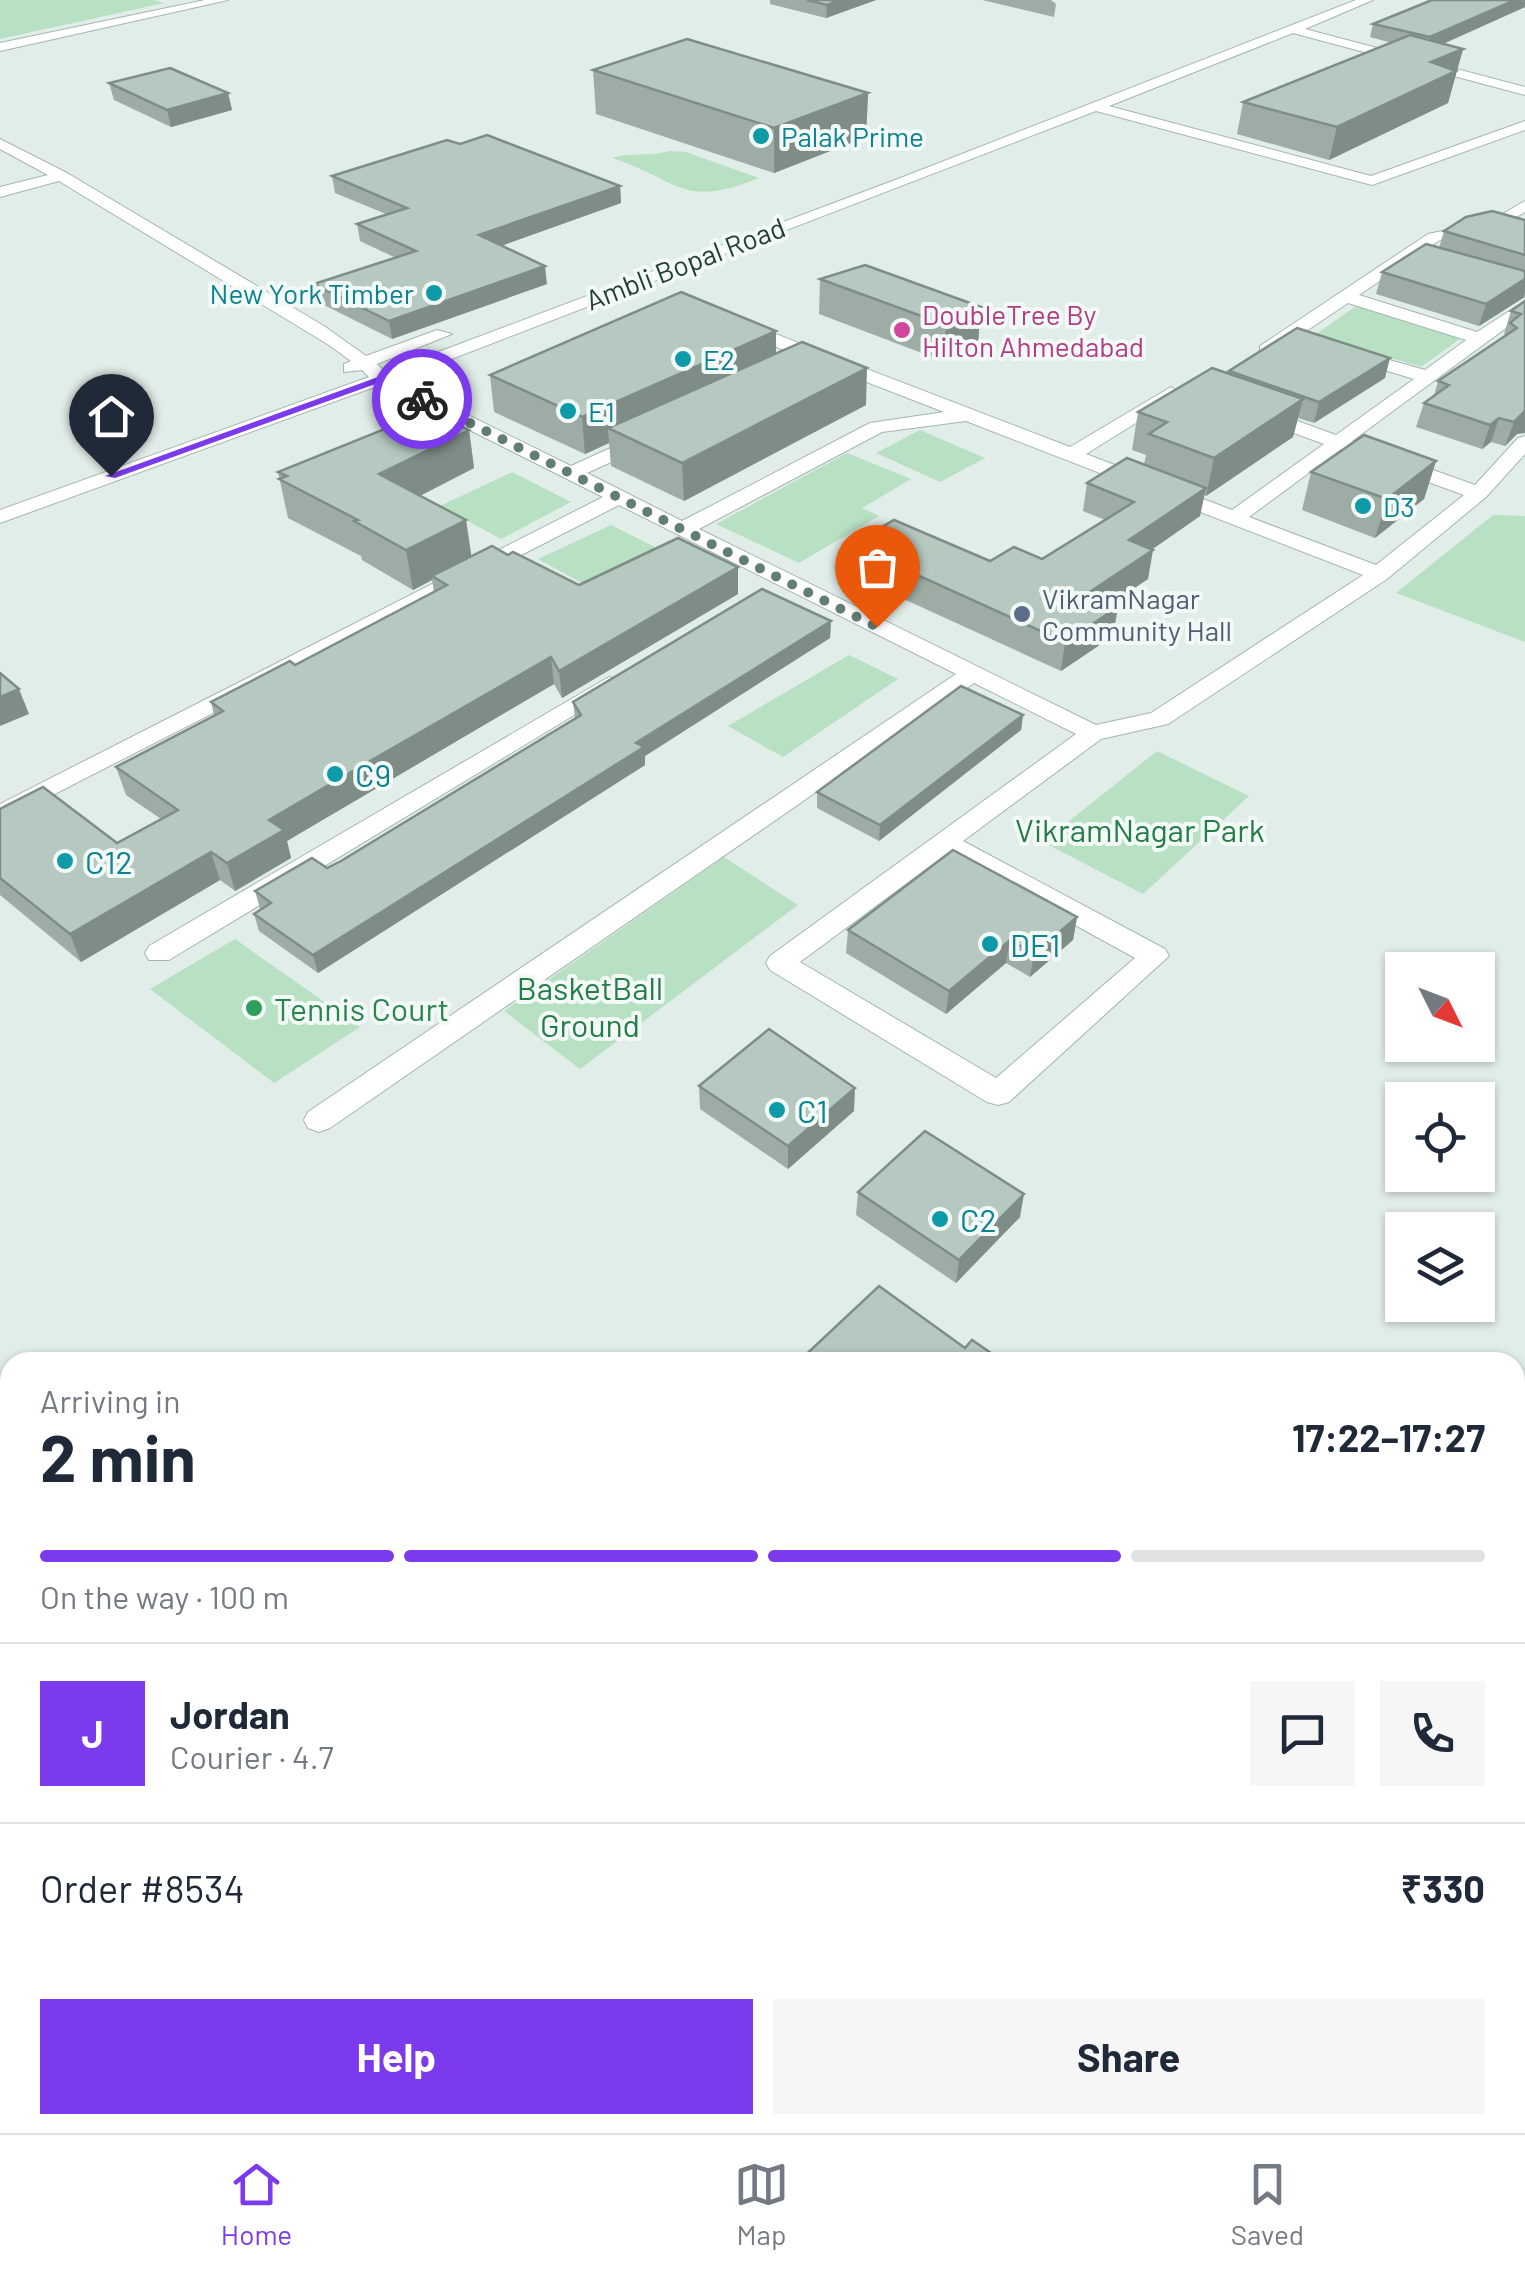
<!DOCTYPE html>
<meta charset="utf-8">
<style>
:root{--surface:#fff;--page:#f6f6f7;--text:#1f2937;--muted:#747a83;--line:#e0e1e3;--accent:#7c3aed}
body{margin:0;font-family:Barlow,sans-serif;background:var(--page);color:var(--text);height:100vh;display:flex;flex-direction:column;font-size:38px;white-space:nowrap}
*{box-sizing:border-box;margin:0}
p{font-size:32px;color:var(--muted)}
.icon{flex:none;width:55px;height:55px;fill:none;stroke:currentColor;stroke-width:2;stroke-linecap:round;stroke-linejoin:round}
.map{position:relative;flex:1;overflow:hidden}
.drawer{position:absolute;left:0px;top:1352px;width:1525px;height:782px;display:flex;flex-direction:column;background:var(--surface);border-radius:30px 30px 0 0;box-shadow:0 2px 8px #0004}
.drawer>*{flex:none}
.needle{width:65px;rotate:132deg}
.buttons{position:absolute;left:1385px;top:952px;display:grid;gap:20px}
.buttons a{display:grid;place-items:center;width:110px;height:110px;border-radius:0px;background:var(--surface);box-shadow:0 2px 8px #0004;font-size:50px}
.pin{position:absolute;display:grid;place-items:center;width:85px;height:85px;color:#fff;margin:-102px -42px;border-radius:50% 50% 50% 0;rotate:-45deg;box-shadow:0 0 10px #0007}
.pin .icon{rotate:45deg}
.courier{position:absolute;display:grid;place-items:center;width:100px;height:100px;margin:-50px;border:8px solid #7c3aed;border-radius:50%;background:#fff;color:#222;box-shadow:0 2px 12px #0007}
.head em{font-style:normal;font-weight:700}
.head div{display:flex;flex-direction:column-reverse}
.head{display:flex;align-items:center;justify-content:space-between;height:170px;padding:0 40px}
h1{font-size:65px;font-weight:700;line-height:75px}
.bar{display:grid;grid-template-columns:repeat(4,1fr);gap:15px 10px;align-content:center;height:120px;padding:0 40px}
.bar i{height:12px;border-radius:8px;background:var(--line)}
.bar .on{background:var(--accent)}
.bar p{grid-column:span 4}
.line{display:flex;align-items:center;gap:25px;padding:0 40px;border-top:2px solid var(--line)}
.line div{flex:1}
.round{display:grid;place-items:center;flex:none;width:105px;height:105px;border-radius:0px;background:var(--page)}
.primary-button{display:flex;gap:20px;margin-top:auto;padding:20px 40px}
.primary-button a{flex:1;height:115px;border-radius:0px;background:var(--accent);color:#fff;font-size:40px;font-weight:700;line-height:115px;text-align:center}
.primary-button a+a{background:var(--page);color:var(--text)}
.tab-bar{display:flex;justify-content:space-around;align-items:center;height:140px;border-top:2px solid var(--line);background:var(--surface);font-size:28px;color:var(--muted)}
.tab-bar a{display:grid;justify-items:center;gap:5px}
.tab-bar .on{color:var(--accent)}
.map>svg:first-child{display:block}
</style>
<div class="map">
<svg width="1525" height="2133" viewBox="0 0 1525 2133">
<rect width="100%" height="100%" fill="#e1ede8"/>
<g fill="#b7e1c2">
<path d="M0 0H154L164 3 0 39Z"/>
<path d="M669 151 686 152 759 178C681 210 678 179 612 158 632 152 648 157 669 151Z"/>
<path d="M1356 306 1460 339 1421 367 1315 335Z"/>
<path d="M920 430 985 458 940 482 876 453Z"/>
<path d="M847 453 911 479 862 508 879 516 799 563 716 524Z"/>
<path d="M512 472 571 502 501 539 440 506Z"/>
<path d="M1493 515 1525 516V642L1396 593Z"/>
<path d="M611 525 661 550 593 589 538 559Z"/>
<path d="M849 655 898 679 783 757 728 726Z"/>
<path d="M1157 751 1249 796 1143 894 1043 842Z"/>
<path d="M724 857 798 905 580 1069 504 1011Z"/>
<path d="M235 939 360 1027 274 1083 150 989Z"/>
</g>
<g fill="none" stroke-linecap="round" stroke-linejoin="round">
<defs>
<g id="minor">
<path d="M205 0H228L0 51V43Z"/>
<path d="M1356 0H1373L1305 29 1525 87V95L1293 33 1109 106 1371 176 1525 121V130L1372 185 1096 111 397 380 571 466 639 435H653V443L587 473 682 521 870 423 944 412 735 331V323H747L1070 447 1171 387 1180 393 1178 397 1086 454 1232 510 1324 444 1253 418V410H1267L1336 435 1414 379 1344 358V350L1350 349 1425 370 1466 340 1348 303 1272 354H1260V346L1428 234 1485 222V228L1440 240 1359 295 1477 332 1525 301V314L1352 441 1475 485 1518 438 1525 436V454L1486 497 1387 579 1168 724 1101 739 963 841 1165 949 1169 956 1009 1102 998 1105 987 1102 770 970 766 963 770 956 1076 734 974 683 330 1128 319 1132 308 1128 304 1120 308 1112 956 674 619 505 0 822V804L603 497 380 385 0 523V510L369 377 362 370 344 372V364L351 361 329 345 59 181 0 197V187L48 175 0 149V139L67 173 324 326 366 356 437 330 452 334 377 364 385 372 903 177ZM966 421 1363 575 1151 713 1096 725 699 529 882 432ZM1340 450 1464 495 1376 565 1249 517ZM946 854 1135 958 996 1078 800 962Z"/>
<path d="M1525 201V212L1513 219 1525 222V232L1492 220Z"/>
<path d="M609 677 617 679 621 684 617 689 169 960H149L145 953 149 946Z"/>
</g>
</defs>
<use href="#minor" stroke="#a3b6af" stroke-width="2"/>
<use href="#minor" fill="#fff" fill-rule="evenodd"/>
</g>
<g fill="#9dada6">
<path d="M770 0H876L826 18 770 4Z"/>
<path d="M982 0H1051L1056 4 1054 17Z"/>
<path d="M1525 0V7L1443 44 1463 49 1448 103 1329 160 1237 134 1243 102 1392 43 1370 37 1373 24Z"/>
<path d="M593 70 868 93 866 137 774 173 596 114Z"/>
<path d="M109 83 228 93 232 110 171 127 114 100Z"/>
<path d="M460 144 620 186 621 203 501 246 547 284 392 339 318 302 314 284 396 258 360 241 357 224 386 214 335 193 332 176Z"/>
<path d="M1525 220V298H1523L1479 326 1376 294 1382 272 1439 248 1444 231Z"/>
<path d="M820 279 981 307 978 343 943 361 819 314Z"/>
<path d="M1525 301 1517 434 1505 446 1491 442 1482 449 1416 427 1424 403 1434 396 1438 381 1506 336 1504 334 1511 311Z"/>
<path d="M776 353 866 405 684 501 611 466 609 443 585 454 494 412 490 375Z"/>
<path d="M1229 371 1385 378 1314 423 1298 418 1293 437 1206 496 1204 495 1200 516 1151 550 1148 579 1111 603 1113 636 1061 671 849 574 851 545 990 561 1042 559 1105 520 1083 511 1087 483 1144 464 1146 455 1132 450 1138 412 1228 373Z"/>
<path d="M469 430 474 468 420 496 466 520 471 556 508 555 579 585 738 567V594L562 698 554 684 338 810 287 841 291 858 235 891 220 880 81 962 0 895V809L117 843 161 819 126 795 116 767 214 715 211 702 295 665 434 592 432 580 413 590 362 560 361 556 288 518 278 472Z"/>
<path d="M1436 461 1424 499 1375 538 1302 510 1311 472Z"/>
<path d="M831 621 830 638 645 756V765L318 973 259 931 254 914 260 909 255 891 327 868 341 861 575 718 573 702Z"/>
<path d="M1023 715 1021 730 879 841 817 808V792Z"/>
<path d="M1077 917 1073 940 1030 977 1006 963 946 1014 846 953 848 930Z"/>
<path d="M699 1086 854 1111 788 1169 700 1109Z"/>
<path d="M858 1192 1020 1217 956 1283 856 1215Z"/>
<path d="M1515 1745 1525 1753V1948L1515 1941Z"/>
<path d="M1185 2125H1491L1489 2129 1493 2133H1193Z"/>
</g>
<g fill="#7f8d87">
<path d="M840 0H876L826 18 827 5Z"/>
<path d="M1515 0H1525V7L1427 51 1430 37Z"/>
<path d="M1463 49 1448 103 1329 160 1337 127 1431 62Z"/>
<path d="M228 93 232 110 171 127 167 110Z"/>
<path d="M868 93 866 137 774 173V128Z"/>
<path d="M620 186 621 203 481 253 479 235Z"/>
<path d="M545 266 547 284 392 339 389 321Z"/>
<path d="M1525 279V292L1523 298 1479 326 1486 304Z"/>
<path d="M981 307 978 343 943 361 946 325Z"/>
<path d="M776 331V367L608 428 609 443 585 454 582 417Z"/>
<path d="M1390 358 1385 378 1314 423 1319 402Z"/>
<path d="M867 368 866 405 684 501 682 463Z"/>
<path d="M1303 399 1293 437 1206 496 1214 458Z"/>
<path d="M1525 411V433L1517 434 1505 446 1514 422Z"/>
<path d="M1499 418 1491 442 1482 449 1490 425Z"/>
<path d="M469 430 474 468 386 513 379 474Z"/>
<path d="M1436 461 1424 499 1375 538 1387 499Z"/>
<path d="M1206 488 1200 516 1124 569 1129 540Z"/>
<path d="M466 520 472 560 432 576V580L413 590 406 550Z"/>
<path d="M1153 550 1148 579 1083 622 1088 593Z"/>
<path d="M738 567V594L562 698 559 671Z"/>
<path d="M1118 607 1113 636 1061 671 1065 642Z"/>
<path d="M831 621 830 638 645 756V765L318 973 313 955 636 743Z"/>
<path d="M551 657 554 684 287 841 291 858 235 891 227 863 269 820Z"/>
<path d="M19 689 29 714 0 726V697Z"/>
<path d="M1023 715 1021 730 879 841 880 825Z"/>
<path d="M211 852 220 880 81 962 70 934Z"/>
<path d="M1077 917 1073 940 1030 977 1034 954Z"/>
<path d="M1010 940 1006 963 946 1014 949 991Z"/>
<path d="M855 1088 854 1111 788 1169V1146Z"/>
<path d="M1024 1194 1020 1217 956 1283 959 1260Z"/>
</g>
<g fill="#b6c9c1" stroke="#7f8d87" stroke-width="2.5">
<path d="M807 0H840L827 5Z"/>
<path d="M1432 0H1515L1430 37 1373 24Z"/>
<path d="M1410 35 1463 49 1431 62 1456 71 1337 127 1243 102Z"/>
<path d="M687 39 868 93 774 128 593 70Z"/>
<path d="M170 68 228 93 167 110 109 83Z"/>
<path d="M487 135 620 186 479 235 545 266 389 321 314 284 416 251 357 224 407 208 332 176 447 140 460 144Z"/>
<path d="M1492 211 1525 220V255L1444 231 1466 217Z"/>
<path d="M1426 244 1525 271V279L1486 304 1382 272Z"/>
<path d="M865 265 981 307 946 325 820 279Z"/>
<path d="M681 292 776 331 582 417 490 375Z"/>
<path d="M1525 301V411L1514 422 1499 418 1490 425 1424 403 1449 385 1438 381 1517 328 1510 323 1521 314 1511 311Z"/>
<path d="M1297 328 1390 358 1319 402 1229 371Z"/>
<path d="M802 342 867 368 682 463 608 428Z"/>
<path d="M1212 368 1303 399 1214 458 1149 434 1167 422 1138 412Z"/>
<path d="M429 411 469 430 379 474 466 520 406 550 354 521 358 520 279 479 287 476 278 472Z"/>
<path d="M1364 435 1436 461 1387 499 1311 472Z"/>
<path d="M1127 458 1206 488 1129 540 1153 550 1088 593 1118 607 1065 642 851 545 894 520 990 561 1014 547 1042 559 1134 502 1087 483Z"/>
<path d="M678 538 738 567 559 671 551 657 332 783 269 820 284 830 227 863 211 852 70 934 0 878V809L43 787 117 843 178 810 116 767 223 711 211 702 290 661 295 665 447 585 432 576 492 546 508 555 513 552 579 585Z"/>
<path d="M762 589 831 621 636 743 644 747 313 955 254 914 271 903 255 891 312 858 327 868 341 861 581 715 573 702Z"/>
<path d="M0 673 19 689 0 697Z"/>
<path d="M961 686 1023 715 880 825 817 792Z"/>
<path d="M953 850 1077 917 1034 954 1010 940 949 991 848 930Z"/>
<path d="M769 1029 855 1088 788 1146 699 1086Z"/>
<path d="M925 1131 1024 1194 959 1260 858 1192Z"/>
<path d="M879 1286 965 1348 972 1340 1004 1362H798Z"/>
<path d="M1515 1745 1525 1753V1912L1515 1904Z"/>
<path d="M1214 2125H1491L1489 2129 1493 2133H1223Z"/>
</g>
<path fill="#7c3aed" d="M378 377 427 399 418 401 381 382 115 478 105 476Z"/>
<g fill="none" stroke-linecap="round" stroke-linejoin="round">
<path stroke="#637d75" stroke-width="10" stroke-dasharray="0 18" d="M422 399 877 627"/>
</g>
<g fill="#0f9aa8" stroke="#f2f9f6" stroke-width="4">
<circle cx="761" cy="136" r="10"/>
<circle cx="434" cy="293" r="10"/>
<circle cx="683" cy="359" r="10"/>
<circle cx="568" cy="411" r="10"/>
<circle cx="1363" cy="506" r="10"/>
<circle cx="335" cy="774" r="10"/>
<circle cx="65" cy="861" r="10"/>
<circle cx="990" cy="944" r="10"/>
<circle cx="777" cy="1110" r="10"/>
<circle cx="940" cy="1219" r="10"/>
</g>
<circle fill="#d1479c" stroke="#f2f9f6" stroke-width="4" cx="902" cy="330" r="10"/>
<circle fill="#5c6f8a" stroke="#f2f9f6" stroke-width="4" cx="1022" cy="614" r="10"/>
<circle fill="#2e9e5b" stroke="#f2f9f6" stroke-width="4" cx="254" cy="1008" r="10"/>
<g text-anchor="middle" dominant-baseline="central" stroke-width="8" stroke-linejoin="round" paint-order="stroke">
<g font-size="28" fill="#0d838f" stroke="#f2f9f6" text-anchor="start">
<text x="781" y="136">Palak Prime</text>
<text x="414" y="293" text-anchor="end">New York Timber</text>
<text x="703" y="359">E2</text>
<text x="588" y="411">E1</text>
<text x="1383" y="506">D3</text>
</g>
<g font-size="28" fill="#1f4037" stroke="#f2f9f6">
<text transform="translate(685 263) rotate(-21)">Ambli Bopal Road</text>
</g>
<g font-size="28" fill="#b23c85" stroke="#f2f9f6" text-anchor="start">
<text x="922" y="314">DoubleTree By<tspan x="922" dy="32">Hilton Ahmedabad</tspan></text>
</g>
<g font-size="28" fill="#4e5e75" stroke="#f2f9f6" text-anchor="start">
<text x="1042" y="598">VikramNagar<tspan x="1042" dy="32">Community Hall</tspan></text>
</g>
<g font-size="32" fill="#0d838f" stroke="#f2f9f6" text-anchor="start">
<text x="355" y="774">C9</text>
<text x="85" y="861">C12</text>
<text x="1010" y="944">DE1</text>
<text x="797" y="1110">C1</text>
<text x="960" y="1219">C2</text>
</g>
<g font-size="32" fill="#247c46" stroke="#f2f9f6">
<text x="1140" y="829">VikramNagar Park</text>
<text x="590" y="987">BasketBall<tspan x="590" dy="37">Ground</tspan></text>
</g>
<g font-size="32" fill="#27864d" stroke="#f2f9f6" text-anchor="start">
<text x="274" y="1008">Tennis Court</text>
</g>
</g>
</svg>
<div class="buttons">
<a><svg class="needle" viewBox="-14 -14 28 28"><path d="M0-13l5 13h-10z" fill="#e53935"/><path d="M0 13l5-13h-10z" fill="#747a83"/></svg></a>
<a><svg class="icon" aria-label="locate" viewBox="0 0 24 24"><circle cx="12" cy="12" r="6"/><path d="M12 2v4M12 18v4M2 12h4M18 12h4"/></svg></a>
<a><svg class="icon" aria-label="layers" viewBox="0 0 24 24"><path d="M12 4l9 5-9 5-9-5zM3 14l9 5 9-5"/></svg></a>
</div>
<div class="pin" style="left:877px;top:627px;background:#ea580c"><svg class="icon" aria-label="bag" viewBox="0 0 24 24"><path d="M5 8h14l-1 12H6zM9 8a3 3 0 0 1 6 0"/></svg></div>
<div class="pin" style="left:111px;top:476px;background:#1f2937"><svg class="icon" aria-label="home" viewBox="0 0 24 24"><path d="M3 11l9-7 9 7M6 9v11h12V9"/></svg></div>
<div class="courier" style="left:422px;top:399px"><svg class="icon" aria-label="bike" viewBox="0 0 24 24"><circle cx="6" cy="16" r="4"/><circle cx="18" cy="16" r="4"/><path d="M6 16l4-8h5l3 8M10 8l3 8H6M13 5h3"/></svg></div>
<section class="drawer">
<div class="head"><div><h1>2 min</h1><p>Arriving in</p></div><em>17:22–17:27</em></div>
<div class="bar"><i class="on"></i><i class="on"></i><i class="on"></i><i></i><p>On the way · 100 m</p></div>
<div class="line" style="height:180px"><b class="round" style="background:var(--accent);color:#fff">J</b><div><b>Jordan</b><p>Courier · 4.7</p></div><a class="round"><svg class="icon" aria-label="chat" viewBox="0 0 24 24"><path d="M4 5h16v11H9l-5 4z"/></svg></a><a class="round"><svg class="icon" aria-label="phone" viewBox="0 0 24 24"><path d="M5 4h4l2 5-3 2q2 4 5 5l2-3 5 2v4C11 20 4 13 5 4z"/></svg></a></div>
<div class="line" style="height:130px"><div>Order #8534</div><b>₹330</b></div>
<div class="primary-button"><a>Help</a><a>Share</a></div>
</section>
</div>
<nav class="tab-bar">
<a class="on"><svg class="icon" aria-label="home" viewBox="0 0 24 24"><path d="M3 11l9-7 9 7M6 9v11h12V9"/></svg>Home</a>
<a><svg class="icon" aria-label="map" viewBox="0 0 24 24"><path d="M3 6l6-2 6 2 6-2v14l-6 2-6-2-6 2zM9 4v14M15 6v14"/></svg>Map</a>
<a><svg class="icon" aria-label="saved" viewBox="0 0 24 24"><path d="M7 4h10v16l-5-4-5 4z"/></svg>Saved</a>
</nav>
